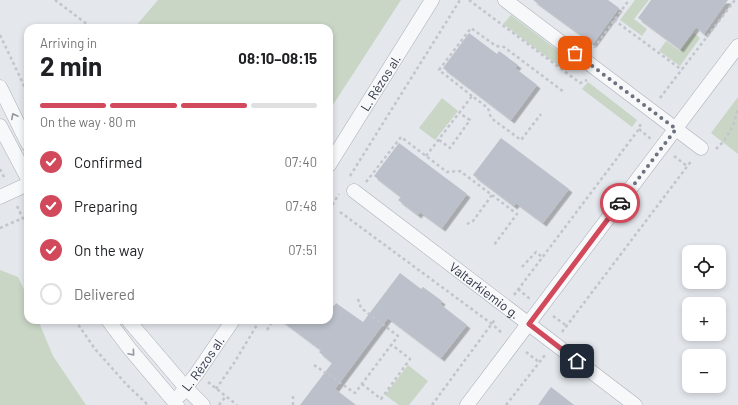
<!DOCTYPE html>
<meta charset="utf-8">
<style>
:root{--surface:#fff;--page:#f2f2f2;--text:#202124;--muted:#757577;--line:#e0e0e0;--accent:#d1495b}
body{margin:0;font-family:Barlow,sans-serif;background:var(--page);color:var(--text);height:100vh;display:flex;flex-direction:column;font-size:15px;white-space:nowrap}
*{box-sizing:border-box;margin:0}
p{font-size:13px;color:var(--muted)}
.icon{flex:none;width:22px;height:22px;fill:none;stroke:currentColor;stroke-width:2;stroke-linecap:round;stroke-linejoin:round}
.map{position:relative;flex:1;overflow:hidden}
.sheet{position:absolute;left:24px;top:24px;width:309px;height:300px;display:flex;flex-direction:column;background:var(--surface);border-radius:12px;box-shadow:0 2px 6px #0003}
.sheet>*{flex:none}
.tools{position:absolute;left:682px;top:245px;display:grid;gap:8px}
.tools a{display:grid;place-items:center;width:44px;height:44px;border-radius:8px;background:var(--surface);box-shadow:0 2px 6px #0003;font-size:20px}
.pin{position:absolute;display:grid;place-items:center;width:34px;height:34px;color:#fff;margin:-17px;border-radius:8px;box-shadow:0 2px 6px #0006}
.courier{position:absolute;display:grid;place-items:center;width:40px;height:40px;margin:-20px;border:3px solid #d1495b;border-radius:50%;background:#fff;color:#222;box-shadow:0 1px 5px #0007}
.overview em{font-style:normal;font-weight:700}
.overview div{display:flex;flex-direction:column-reverse}
.overview{display:flex;align-items:center;justify-content:space-between;height:68px;padding:0 16px}
h1{font-size:26px;font-weight:700;line-height:30px}
.bar{display:grid;grid-template-columns:repeat(4,1fr);gap:6px 4px;align-content:center;height:48px;padding:0 16px}
.bar i{height:5px;border-radius:3px;background:var(--line)}
.bar .current{background:var(--accent)}
.bar p{grid-column:span 4}
ol{padding:0 16px;list-style:none}
li{display:flex;align-items:center;gap:12px;height:44px}
li p{margin-inline-start:auto}
li .icon{padding:4px;border-radius:50%;background:var(--accent);color:#fff;stroke-width:4}
li:last-child{color:var(--muted)}
li i{width:22px;height:22px;border:2px solid var(--line);border-radius:50%}
.map>svg:first-child{display:block}
</style>
<div class="map">
<svg width="738" height="405" viewBox="0 0 738 405">
<defs>
<filter id="shadow"><feDropShadow dx="3.5" dy="3.5" stdDeviation="0" flood-color="#0004"/></filter>
</defs>
<rect width="100%" height="100%" fill="#e4e7ec"/>
<g fill="#c9d6c5">
<path d="M158 0H401L329 111V28H134Z"/>
<path d="M635 0H649L634 19 647 29 642 36 620 20Z"/>
<path d="M511 15 569 59C567 64 564 66 560 67L503 24Z"/>
<path d="M694 33 700 38 680 66 659 51 666 41 680 51Z"/>
<path d="M588 82 637 120 632 127 582 89Z"/>
<path d="M738 97V154L711 133Z"/>
<path d="M442 98 458 111 435 140 419 128Z"/>
<path d="M0 270 18 277 28 298V320H38L53 356 86 405H0Z"/>
<path d="M408 365 428 381 409 405H399L385 395Z"/>
</g>
<g fill="#bbc0ca" filter="url(#shadow)">
<path d="M533 0H608L619 8 593 44Z"/>
<path d="M651 0H728L704 34 696 27 680 49 638 18Z"/>
<path d="M469 33 497 54 499 51 518 65 515 68 537 85 511 120 443 68Z"/>
<path d="M501 138 569 189 543 223 516 203 514 206 473 175Z"/>
<path d="M399 143 467 194 442 228 420 212 418 215 398 200 401 197 374 176Z"/>
<path d="M400 273 421 289 423 287 442 301 440 304 467 325 441 358 388 318 335 389 356 405H300L332 363 319 352 321 350 281 320H329V302L334 306 336 303 363 322Z"/>
<path d="M551 387 574 405H538Z"/>
</g>
<g fill="none" stroke-linecap="round" stroke-linejoin="round">
<defs>
<g id="street">
<path d="M505 0 701 148"/>
<path d="M0 87 28 144"/>
<path d="M0 126 28 179"/>
<path id="s1" d="M329 165 432 0"/>
<path id="s2" d="M354 191 635 405"/>
<path d="M0 197 28 184"/>
<path d="M108 320 129 348 177 405"/>
<path d="M128 320 186 388 203 405"/>
<path id="s3" d="M180 395 197 373 233 320"/>
<path d="M467 405 738 46"/>
</g>
</defs>
<use href="#street" stroke="#a9aeb7" stroke-width="15"/>
<g stroke="#c2c5cb" stroke-width="2.5" stroke-dasharray="3 3" stroke-linecap="butt">
<path d="M55 0 92 28"/>
<path d="M469 0 580 83 587 80"/>
<path d="M614 20 682 70"/>
<path d="M0 35 28 94"/>
<path d="M594 48 629 0"/>
<path d="M472 96 439 70 471 28 496 46 504 47 564 92"/>
<path d="M660 98 735 0"/>
<path d="M639 129 651 139"/>
<path d="M439 140 450 148 470 120 459 113"/>
<path d="M716 149 724 141 733 126 738 109"/>
<path d="M426 156 472 96 488 108 491 118 521 140 541 114"/>
<path d="M674 156 687 166"/>
<path d="M0 169 5 179"/>
<path d="M350 176 460 0"/>
<path d="M366 182 401 137 447 172 460 171 492 195 473 221 467 224"/>
<path d="M492 195 517 214 494 245"/>
<path d="M17 206 28 229"/>
<path d="M329 210 339 194"/>
<path d="M340 212 492 324 503 334"/>
<path d="M0 228 23 218"/>
<path d="M522 267 536 252 542 257"/>
<path d="M518 289 530 299"/>
<path d="M514 295 639 129 641 122"/>
<path d="M553 316 567 326"/>
<path d="M75 320 95 349 127 385 148 405"/>
<path d="M267 330 273 320"/>
<path d="M562 332 692 160"/>
<path d="M526 352 539 362"/>
<path d="M314 365 355 393 398 336 361 308 358 299"/>
<path d="M208 382 237 405"/>
<path d="M362 384 381 399 410 359 392 345"/>
<path d="M216 389 234 363 260 320"/>
<path d="M219 405 226 396"/>
<path d="M293 405V393"/>
<path d="M432 405 496 318"/>
<path d="M506 405 545 355"/>
</g>
<use href="#street" stroke="#f7f8fa" stroke-width="14"/>
</g>
<defs><path id="oneway-chevron" d="M-2-3.5L2.5 0L-2 3.5" fill="none" stroke-width="1.6" stroke-linecap="round" stroke-linejoin="round"/></defs>
<g stroke="#9196a0">
<use href="#oneway-chevron" transform="translate(14 116) rotate(-117)"/>
<use href="#oneway-chevron" transform="translate(132 353) rotate(50)"/>
</g>
<g fill="none" stroke-linecap="round" stroke-linejoin="round">
<path stroke="#6c737f" stroke-width="4" stroke-dasharray="0 7.2" d="M575 53 676 129 620 203"/>
<path stroke="#d1495b" stroke-width="5" d="M577 361 529 324 620 203"/>
</g>
<g text-anchor="middle" dominant-baseline="central" stroke-width="4" stroke-linejoin="round" paint-order="stroke">
<g font-size="13" fill="#2b3445" stroke="#f4f6f9">
<text stroke="none"><textPath href="#s1" startOffset="97">L. Rėzos al.</textPath></text>
<text stroke="none"><textPath href="#s2" startOffset="164">Valtarkiemio g.</textPath></text>
<text stroke="none"><textPath href="#s3" startOffset="39">L. Rėzos al.</textPath></text>
</g>
</g>
</svg>
<div class="tools">
<a><svg class="icon" aria-label="locate" viewBox="0 0 24 24"><circle cx="12" cy="12" r="6"/><path d="M12 2v4M12 18v4M2 12h4M18 12h4"/></svg></a>
<a>+</a>
<a>−</a>
</div>
<div class="pin" style="left:575px;top:53px;background:#ea580c"><svg class="icon" aria-label="bag" viewBox="0 0 24 24"><path d="M5 8h14l-1 12H6zM9 8a3 3 0 0 1 6 0"/></svg></div>
<div class="pin" style="left:577px;top:361px;background:#1f2937"><svg class="icon" aria-label="home" viewBox="0 0 24 24"><path d="M3 11l9-7 9 7M6 9v11h12V9"/></svg></div>
<div class="courier" style="left:620px;top:203px"><svg class="icon" aria-label="car" viewBox="0 0 24 24"><path d="M5 17H2v-5l4-1 3-4h7l3 4 3 1v5h-3M9 17h6M6 11h13"/><circle cx="7" cy="17" r="2"/><circle cx="17" cy="17" r="2"/></svg></div>
<section class="sheet">
<div class="overview"><div><h1>2 min</h1><p>Arriving in</p></div><em>08:10–08:15</em></div>
<div class="bar"><i class="current"></i><i class="current"></i><i class="current"></i><i></i><p>On the way · 80 m</p></div>
<ol>
<li><svg class="icon" aria-label="check" viewBox="0 0 24 24"><path d="M5 12l5 5 9-10"/></svg>Confirmed<p>07:40</p></li>
<li><svg class="icon" aria-label="check" viewBox="0 0 24 24"><path d="M5 12l5 5 9-10"/></svg>Preparing<p>07:48</p></li>
<li><svg class="icon" aria-label="check" viewBox="0 0 24 24"><path d="M5 12l5 5 9-10"/></svg>On the way<p>07:51</p></li>
<li><i></i>Delivered</li>
</ol>
</section>
</div>
